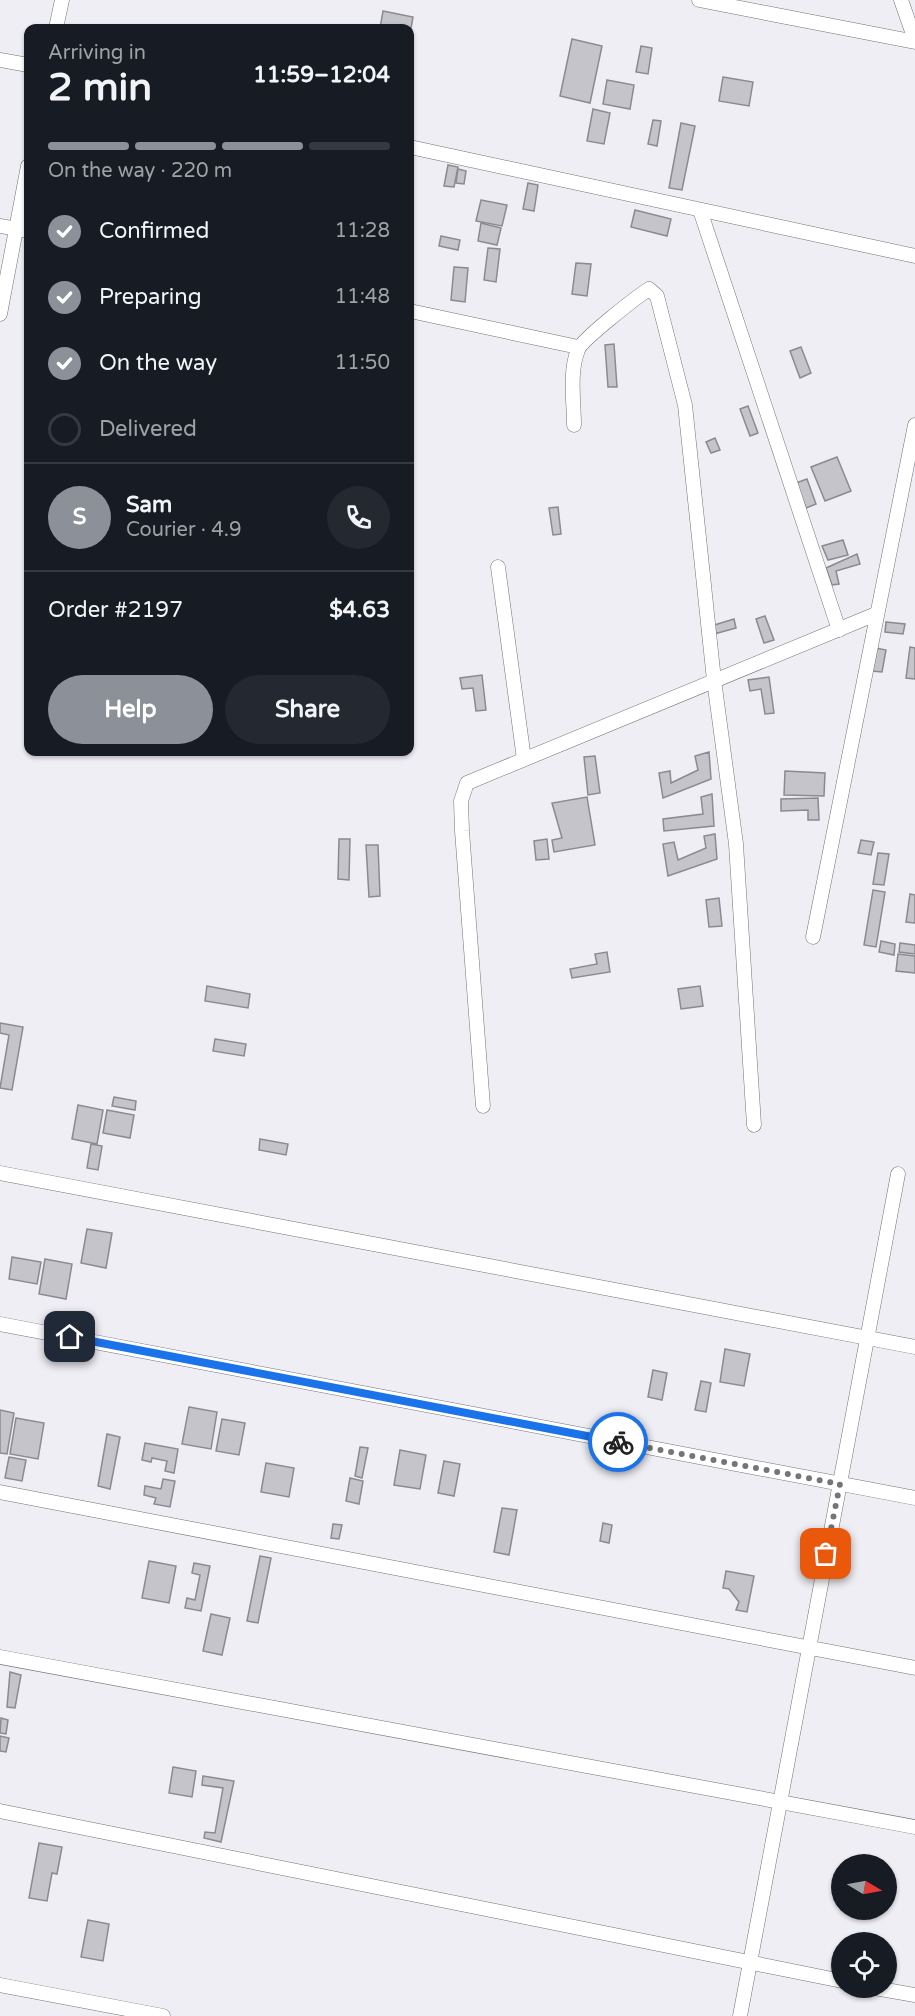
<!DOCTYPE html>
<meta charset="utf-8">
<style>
:root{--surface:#171b24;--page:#242831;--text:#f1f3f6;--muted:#9ea1a6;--line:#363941;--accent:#8c9099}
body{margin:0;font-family:"Varela Round",sans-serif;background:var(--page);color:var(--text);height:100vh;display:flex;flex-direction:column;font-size:22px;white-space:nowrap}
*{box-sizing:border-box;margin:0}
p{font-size:20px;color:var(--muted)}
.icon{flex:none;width:33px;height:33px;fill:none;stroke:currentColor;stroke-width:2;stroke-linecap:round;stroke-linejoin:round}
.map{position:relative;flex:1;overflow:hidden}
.drawer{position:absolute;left:24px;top:24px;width:390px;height:732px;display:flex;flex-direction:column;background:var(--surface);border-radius:12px;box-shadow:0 2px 4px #0004}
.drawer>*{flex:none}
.needle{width:39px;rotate:100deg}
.fabs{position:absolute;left:831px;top:1854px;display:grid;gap:12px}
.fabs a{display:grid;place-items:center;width:66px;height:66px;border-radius:50%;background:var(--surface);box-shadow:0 2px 4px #0004;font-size:30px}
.pin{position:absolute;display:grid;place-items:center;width:51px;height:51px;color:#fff;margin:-26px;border-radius:12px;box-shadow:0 3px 9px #0006}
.courier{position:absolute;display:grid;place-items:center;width:60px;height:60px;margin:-30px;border:4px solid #1a73e8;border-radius:50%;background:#fff;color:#222;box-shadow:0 2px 8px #0007}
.summary em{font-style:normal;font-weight:700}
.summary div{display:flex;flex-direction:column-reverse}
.summary{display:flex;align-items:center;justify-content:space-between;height:102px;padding:0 24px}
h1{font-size:39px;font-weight:700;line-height:45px}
.bar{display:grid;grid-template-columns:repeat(4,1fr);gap:9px 6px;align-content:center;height:72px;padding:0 24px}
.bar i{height:8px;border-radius:4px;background:var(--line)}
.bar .active{background:var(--accent)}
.bar p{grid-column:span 4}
.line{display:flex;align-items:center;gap:15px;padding:0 24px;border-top:2px solid var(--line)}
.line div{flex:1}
.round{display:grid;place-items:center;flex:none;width:63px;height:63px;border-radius:32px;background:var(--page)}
ol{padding:0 24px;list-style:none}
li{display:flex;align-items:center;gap:18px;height:66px}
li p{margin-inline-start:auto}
li .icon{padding:6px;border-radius:50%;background:var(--accent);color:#fff;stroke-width:4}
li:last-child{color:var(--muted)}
li i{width:33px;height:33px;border:3px solid var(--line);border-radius:50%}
.button{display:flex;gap:12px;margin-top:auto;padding:12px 24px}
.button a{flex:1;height:69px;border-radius:36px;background:var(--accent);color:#fff;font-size:24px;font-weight:700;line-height:69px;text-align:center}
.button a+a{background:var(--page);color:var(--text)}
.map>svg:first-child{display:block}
</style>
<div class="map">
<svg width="915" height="2016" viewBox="0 0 915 2016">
<rect width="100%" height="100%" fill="#efeef4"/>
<g fill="#c5c4ca" stroke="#8b8a8f" stroke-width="1.5">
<path d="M383 11 413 17 410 34V28H380Z"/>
<path d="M572 39 602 46 590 103 560 96Z"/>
<path d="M641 46 652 48 648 74 636 72Z"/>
<path d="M723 77 753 82 749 106 719 101Z"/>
<path d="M607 80 634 85 630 109 603 104Z"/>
<path d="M593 109 610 113 604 144 587 141Z"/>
<path d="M653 120 661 121 657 146 648 144Z"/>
<path d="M681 123 695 126 682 190 669 188Z"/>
<path d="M448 165 458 167 454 187 444 186Z"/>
<path d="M458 169 466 171 464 184 456 183Z"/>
<path d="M528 183 538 185 534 211 523 209Z"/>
<path d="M481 200 507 205 502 226 476 221Z"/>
<path d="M635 210 671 219 667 236 631 227Z"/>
<path d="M481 223 501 228 497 245 478 241Z"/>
<path d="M441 236 460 240 458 250 439 246Z"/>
<path d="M488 248 500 249 496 282 484 280Z"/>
<path d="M576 263 591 264 587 296 572 294Z"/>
<path d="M454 267 468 268 465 302 451 300Z"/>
<path d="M614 344 617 387H608L605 345Z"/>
<path d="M801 347 811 373 800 378 790 351Z"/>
<path d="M748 406 758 433 750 436 740 409Z"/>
<path d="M715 438 720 450 711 453 706 442Z"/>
<path d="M837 457 851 491 825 501 811 467Z"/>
<path d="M807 479 816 504 806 508 796 483Z"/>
<path d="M558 507 561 534 553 535 549 508Z"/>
<path d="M843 540 848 555 828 560 822 546Z"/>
<path d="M857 554 860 564 836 571 839 584 832 585 826 568Z"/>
<path d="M765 616 774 640 764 643 756 619Z"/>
<path d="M734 619 736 628 714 634 711 626Z"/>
<path d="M886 622 905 624 903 634 885 632Z"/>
<path d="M910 647 915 648V679L906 678Z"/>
<path d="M876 648 886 650 882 672 872 671Z"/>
<path d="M482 675 486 710 476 711 473 688 462 689 460 678Z"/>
<path d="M769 677 774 713 765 714 761 689 750 691 748 680Z"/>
<path d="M709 752 711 779 663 798 659 773 670 771 671 783 698 770 695 756Z"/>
<path d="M595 756 600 793 588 795 584 757Z"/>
<path d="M785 771 825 773 824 796 784 795Z"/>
<path d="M712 794 714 826 664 831 663 819 703 814 701 797Z"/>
<path d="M587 797 595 845 554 852 552 840 562 838 552 803Z"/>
<path d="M818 798 819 820H808V810L781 811V799Z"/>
<path d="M715 834 717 859 668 876 663 844 674 842 678 860 706 848 704 836Z"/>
<path d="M339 839H350L349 880 338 879Z"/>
<path d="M547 839 549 859 536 860 534 841Z"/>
<path d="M861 840 874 842 871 855 858 853Z"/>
<path d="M366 845H378L380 896 369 897Z"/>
<path d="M878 853 889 854 884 885 873 884Z"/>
<path d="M873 890 885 892 876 947 864 945Z"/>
<path d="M910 894 915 895V923L906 922Z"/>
<path d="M719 898 722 926 709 927 706 900Z"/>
<path d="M881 941 895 944 894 955 879 952Z"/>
<path d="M900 943 915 945V954L899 952Z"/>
<path d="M607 952 610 972 572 978 570 969 597 964 595 954Z"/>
<path d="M898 954 915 956V973L896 971Z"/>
<path d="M207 986 250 994 248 1008 205 1001Z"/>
<path d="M700 986 703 1006 681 1009 678 989Z"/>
<path d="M0 1023 23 1027 12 1090 0 1088 9 1035 0 1033Z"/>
<path d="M215 1039 246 1044 244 1056 213 1051Z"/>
<path d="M114 1097 136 1101 135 1110 112 1106Z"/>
<path d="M78 1105 103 1110 97 1144 72 1139Z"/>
<path d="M107 1110 134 1115 130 1138 103 1133Z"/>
<path d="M260 1139 288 1144 286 1155 259 1150Z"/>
<path d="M91 1144 102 1146 98 1170 87 1168Z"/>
<path d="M87 1229 112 1233 106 1268 81 1263Z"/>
<path d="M12 1257 41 1262 37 1284 9 1279Z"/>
<path d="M45 1259 72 1264 66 1299 39 1294Z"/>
<path d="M725 1349 750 1354 744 1386 720 1382Z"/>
<path d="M653 1370 667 1373 662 1400 648 1397Z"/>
<path d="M701 1381 711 1383 706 1412 695 1410Z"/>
<path d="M189 1407 217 1412 211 1449 182 1444Z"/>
<path d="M0 1410 14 1413 7 1454 0 1453Z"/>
<path d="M16 1418 44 1423 38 1459 10 1454Z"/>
<path d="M222 1419 245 1423 239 1455 216 1451Z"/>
<path d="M107 1434 120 1437 110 1489 98 1486Z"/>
<path d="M145 1443 178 1449 174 1473 165 1471 167 1461 152 1458 151 1462 142 1460Z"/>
<path d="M360 1447 368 1448 362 1478 355 1476Z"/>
<path d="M400 1450 426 1455 420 1489 394 1485Z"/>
<path d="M9 1457 26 1460 22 1481 5 1478Z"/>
<path d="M444 1461 460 1464 454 1496 438 1493Z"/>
<path d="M266 1463 294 1468 289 1497 261 1492Z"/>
<path d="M350 1478 363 1481 359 1504 346 1501Z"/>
<path d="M163 1479 175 1481 170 1507 154 1504 156 1498 144 1495 145 1486 161 1489Z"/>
<path d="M502 1508 517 1510 509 1555 494 1552Z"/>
<path d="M603 1523 612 1525 609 1543 600 1541Z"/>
<path d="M333 1524 342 1525 339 1539 331 1538Z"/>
<path d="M260 1556 271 1558 258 1623 247 1621Z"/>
<path d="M149 1561 176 1566 169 1603 142 1598Z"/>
<path d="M194 1563 210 1566 201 1611 185 1608 187 1598 195 1600 200 1575 192 1573Z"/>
<path d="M726 1571 754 1576 747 1612 736 1610 739 1602 729 1589 723 1588Z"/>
<path d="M211 1614 230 1618 222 1655 203 1651Z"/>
<path d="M10 1672 21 1675 15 1708 7 1707Z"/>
<path d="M1 1718 8 1720 6 1734 0 1733Z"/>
<path d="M0 1736 9 1738 6 1752 0 1751Z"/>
<path d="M173 1767 196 1771 192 1797 169 1793Z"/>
<path d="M203 1776 234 1781 221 1842 204 1838 205 1832 215 1833 223 1788 202 1785Z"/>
<path d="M39 1843 62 1847 57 1874 52 1873 47 1901 29 1898Z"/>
<path d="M88 1920 109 1924 103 1961 81 1957Z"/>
</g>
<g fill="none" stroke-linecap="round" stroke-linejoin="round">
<defs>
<g id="street">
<path d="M699 0 915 42"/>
<path d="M901 0 915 40"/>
<path d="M56 28 62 0"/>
<path d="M0 60 28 65"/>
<path d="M410 147 915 256"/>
<path d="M700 210 839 630"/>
<path d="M0 226 28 231"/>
<path d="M410 311 578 347"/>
<path d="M0 314 28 166"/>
<path d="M574 425C574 401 569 372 578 350 581 340 638 296 649 289L657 296 685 405 714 680 736 844 754 1125"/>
<path d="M498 567 524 759"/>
<path d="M813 937 915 425"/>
<path d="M483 1106 462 831 461 801 467 783 876 614"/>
<path d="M0 1173 915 1347"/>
<path d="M0 1324 915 1498"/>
<path d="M0 1492 915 1668"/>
<path d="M0 1657 915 1827"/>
<path d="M0 1811 842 1981"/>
<path d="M0 1985 163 2016"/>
<path d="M875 1988 915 1995"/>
<path d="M740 2016 898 1174"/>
</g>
</defs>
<use href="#street" stroke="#737276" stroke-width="15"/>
<use href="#street" stroke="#fff" stroke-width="14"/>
</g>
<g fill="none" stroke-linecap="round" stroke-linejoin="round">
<path stroke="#757478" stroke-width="6" stroke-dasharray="0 10.8" d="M618 1442 840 1484 826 1554"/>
<path stroke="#1a73e8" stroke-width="8" d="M70 1337 618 1442"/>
</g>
</svg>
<div class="fabs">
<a><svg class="needle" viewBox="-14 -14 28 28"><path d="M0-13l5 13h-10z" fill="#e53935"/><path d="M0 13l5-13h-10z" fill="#9ea1a6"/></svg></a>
<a><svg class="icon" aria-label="locate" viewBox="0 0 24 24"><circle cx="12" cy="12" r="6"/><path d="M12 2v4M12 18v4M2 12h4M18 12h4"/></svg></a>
</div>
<div class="pin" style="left:826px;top:1554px;background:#ea580c"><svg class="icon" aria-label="bag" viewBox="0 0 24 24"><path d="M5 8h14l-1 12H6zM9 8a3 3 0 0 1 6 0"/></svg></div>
<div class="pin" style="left:70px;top:1337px;background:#1f2937"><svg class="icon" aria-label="home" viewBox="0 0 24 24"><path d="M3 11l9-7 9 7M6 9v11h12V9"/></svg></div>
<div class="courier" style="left:618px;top:1442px"><svg class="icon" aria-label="bike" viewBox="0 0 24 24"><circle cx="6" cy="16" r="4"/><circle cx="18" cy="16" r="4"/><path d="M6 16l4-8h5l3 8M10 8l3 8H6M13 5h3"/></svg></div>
<section class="drawer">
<div class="summary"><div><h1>2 min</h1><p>Arriving in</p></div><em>11:59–12:04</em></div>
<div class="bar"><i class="active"></i><i class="active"></i><i class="active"></i><i></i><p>On the way · 220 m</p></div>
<ol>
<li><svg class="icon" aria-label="check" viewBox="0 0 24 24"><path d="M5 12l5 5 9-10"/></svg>Confirmed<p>11:28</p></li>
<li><svg class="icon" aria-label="check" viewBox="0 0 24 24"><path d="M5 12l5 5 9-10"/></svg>Preparing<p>11:48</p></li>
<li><svg class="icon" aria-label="check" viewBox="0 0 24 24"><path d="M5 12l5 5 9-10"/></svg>On the way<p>11:50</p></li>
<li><i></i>Delivered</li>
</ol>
<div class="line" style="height:108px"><b class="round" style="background:var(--accent);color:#fff">S</b><div><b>Sam</b><p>Courier · 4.9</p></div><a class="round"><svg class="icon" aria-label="phone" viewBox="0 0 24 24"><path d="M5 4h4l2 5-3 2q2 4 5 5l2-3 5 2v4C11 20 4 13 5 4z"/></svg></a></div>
<div class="line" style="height:78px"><div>Order #2197</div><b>$4.63</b></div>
<div class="button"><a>Help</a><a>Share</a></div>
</section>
</div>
